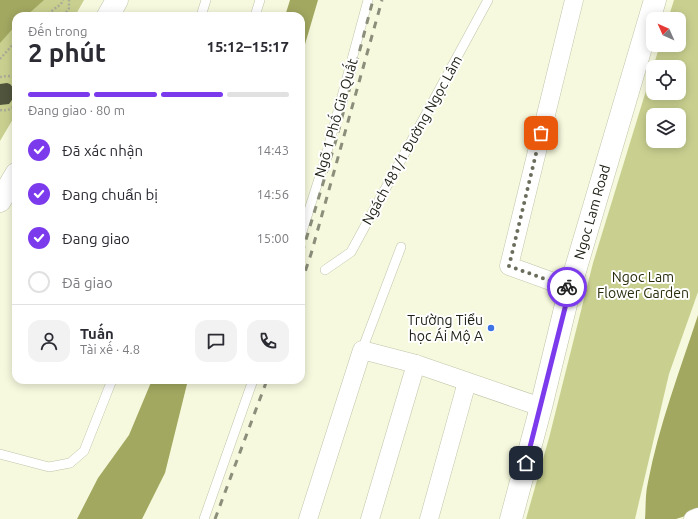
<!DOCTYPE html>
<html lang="vi">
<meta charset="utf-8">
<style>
:root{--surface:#fff;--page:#f2f2f3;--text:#2b2b33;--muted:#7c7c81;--line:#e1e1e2;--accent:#7c3aed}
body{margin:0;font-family:Ubuntu,sans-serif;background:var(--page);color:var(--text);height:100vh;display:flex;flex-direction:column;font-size:15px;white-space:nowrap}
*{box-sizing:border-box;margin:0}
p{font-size:13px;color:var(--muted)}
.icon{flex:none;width:22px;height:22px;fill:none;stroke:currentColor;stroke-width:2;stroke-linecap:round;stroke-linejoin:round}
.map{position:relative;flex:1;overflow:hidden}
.drawer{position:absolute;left:12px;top:12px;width:293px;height:372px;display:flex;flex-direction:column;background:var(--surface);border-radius:12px;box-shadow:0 2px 10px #0003}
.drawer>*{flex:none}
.needle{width:26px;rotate:315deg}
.buttons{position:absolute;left:646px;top:12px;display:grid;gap:8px}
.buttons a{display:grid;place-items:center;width:40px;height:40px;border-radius:8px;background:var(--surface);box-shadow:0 2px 10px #0003;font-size:20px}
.pin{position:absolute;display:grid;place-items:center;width:34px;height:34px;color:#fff;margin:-17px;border-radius:8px;box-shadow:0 2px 6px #0006}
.courier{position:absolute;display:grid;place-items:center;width:40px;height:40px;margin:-20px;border:3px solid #7c3aed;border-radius:50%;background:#fff;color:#222;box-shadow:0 1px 5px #0007}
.headline em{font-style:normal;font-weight:600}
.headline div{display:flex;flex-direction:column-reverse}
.headline{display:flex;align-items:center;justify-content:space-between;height:68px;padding:0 16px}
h1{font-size:26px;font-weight:600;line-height:30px}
.bar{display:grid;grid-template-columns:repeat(4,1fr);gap:6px 4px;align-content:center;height:48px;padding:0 16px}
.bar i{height:5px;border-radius:3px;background:var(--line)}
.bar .selected{background:var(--accent)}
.bar p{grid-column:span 4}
.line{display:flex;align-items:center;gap:10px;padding:0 16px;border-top:1px solid var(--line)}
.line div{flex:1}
.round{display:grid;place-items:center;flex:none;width:42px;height:42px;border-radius:12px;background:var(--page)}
ol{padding:0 16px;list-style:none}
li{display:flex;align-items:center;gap:12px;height:44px}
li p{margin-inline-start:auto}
li .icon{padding:4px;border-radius:50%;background:var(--accent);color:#fff;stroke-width:4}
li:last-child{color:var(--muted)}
li i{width:22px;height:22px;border:2px solid var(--line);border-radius:50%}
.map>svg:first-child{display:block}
</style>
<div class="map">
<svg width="698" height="519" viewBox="0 0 698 519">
<rect width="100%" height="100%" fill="#f6f9dd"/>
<g fill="#c9d08f" fill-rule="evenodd">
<path d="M0 0H84L75 16H16V114L0 141Z"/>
<path d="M674 0H698V292L669 374 635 519H526L549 438 593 263 653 68V93H679V67H653L660 45H679V19H668ZM653 115H679V141H653Z"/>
</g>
<g fill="#a2a860">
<path d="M0 0H44L26 16H16V25L0 43Z"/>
<path d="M290 0H318L301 58V16H285Z"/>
<path d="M698 315V512L676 519H645C646 507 645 494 648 482 659 425 680 370 698 315Z"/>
<path d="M152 380H188L165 473 142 519H77L98 478 129 435Z"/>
</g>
<path fill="#51543c" d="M7 83 10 84 15 90V96L9 104 0 105V84Z"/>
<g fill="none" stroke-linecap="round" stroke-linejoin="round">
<defs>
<g id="service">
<path d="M201 16 206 0"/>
<path d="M255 16 260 0"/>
<path d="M301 235 324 163 368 0"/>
<path d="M325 270 351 252 488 0"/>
<path d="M362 350 401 247"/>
<path d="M0 454 49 467 70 463 84 451 112 380"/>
<path d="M204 519 253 380"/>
</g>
<g id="minor">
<path d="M570 288 509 266 574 0"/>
<path d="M308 519 362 350 416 364 541 407"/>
<path d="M370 519 416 364"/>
<path d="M429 519 467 382"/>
<path d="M693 519 698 517"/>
</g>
<g id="tertiary">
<path d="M108 16 117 0"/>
<path d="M0 201 16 174"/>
</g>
<path id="secondary" d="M511 519 541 407 570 288 655 0"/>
</defs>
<use href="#service" stroke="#c0c4a9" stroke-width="10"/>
<use href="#minor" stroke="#c0c4a9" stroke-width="19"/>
<use href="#tertiary" stroke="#c0c4a9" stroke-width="23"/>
<use href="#secondary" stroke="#c0c4a9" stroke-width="23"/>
<g stroke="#aaac97" stroke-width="2.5" stroke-dasharray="2 2" stroke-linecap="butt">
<path d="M45 16 61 4 63 0"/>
<path d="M64 16 69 8V0"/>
<path d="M0 59 16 41"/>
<path d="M0 77C5 76 12 75 16 79"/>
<path d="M0 110C7 111 11 110 16 104"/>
</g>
<use href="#service" stroke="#fff" stroke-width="9"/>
<use href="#minor" stroke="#fff" stroke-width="18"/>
<use href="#tertiary" stroke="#fff" stroke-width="22"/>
<use href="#secondary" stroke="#fff" stroke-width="22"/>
<g stroke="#8b8e7a" stroke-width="3" stroke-dasharray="7 7" stroke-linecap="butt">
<path d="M302 253 336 140 373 0"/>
<path d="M301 284 311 254 382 0"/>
<path d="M215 519 267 380"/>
</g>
</g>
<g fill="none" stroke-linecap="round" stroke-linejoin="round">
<path stroke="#6b6d5c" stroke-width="4" stroke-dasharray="0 7.2" d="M541 133 509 266 567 287"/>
<path stroke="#7c3aed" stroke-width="5" d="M526 463 570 288 567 287"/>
</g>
<circle fill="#3e73e3" stroke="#fff" stroke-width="1.5" cx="491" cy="328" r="4"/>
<g text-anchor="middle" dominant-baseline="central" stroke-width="4" stroke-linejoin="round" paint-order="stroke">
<g font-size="14" fill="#202217" stroke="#fff">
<text transform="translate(336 118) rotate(-74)">Ngõ 1 Phố Gia Quất</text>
<text transform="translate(412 140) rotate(-61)">Ngách 481/1 Đường Ngọc Lâm</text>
<text transform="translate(592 212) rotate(-74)">Ngoc Lam Road</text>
</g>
<g font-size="14" fill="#2b2d0d" stroke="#fff">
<text x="643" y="277">Ngoc Lam<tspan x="643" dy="16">Flower Garden</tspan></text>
</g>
<g font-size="14" fill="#202217" stroke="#fff" text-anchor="end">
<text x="483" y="320">Trường Tiểu<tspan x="483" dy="16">học Ái Mộ A</tspan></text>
</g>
</g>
</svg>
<div class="buttons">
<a><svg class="needle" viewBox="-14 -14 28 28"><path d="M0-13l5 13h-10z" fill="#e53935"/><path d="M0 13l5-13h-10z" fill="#7c7c81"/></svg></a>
<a><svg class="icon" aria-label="locate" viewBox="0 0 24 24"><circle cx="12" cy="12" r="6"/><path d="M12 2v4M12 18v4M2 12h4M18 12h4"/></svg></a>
<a><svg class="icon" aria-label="layers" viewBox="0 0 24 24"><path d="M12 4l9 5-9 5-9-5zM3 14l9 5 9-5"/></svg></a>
</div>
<div class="pin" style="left:541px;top:133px;background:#ea580c"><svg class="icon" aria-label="bag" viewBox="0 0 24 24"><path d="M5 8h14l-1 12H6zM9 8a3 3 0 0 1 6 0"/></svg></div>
<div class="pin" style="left:526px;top:463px;background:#1f2937"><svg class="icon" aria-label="home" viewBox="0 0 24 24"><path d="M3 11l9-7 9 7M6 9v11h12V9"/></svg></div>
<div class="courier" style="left:567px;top:287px"><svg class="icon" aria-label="bike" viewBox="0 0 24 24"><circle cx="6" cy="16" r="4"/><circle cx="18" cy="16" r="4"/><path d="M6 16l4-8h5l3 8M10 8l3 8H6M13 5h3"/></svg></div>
<section class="drawer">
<div class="headline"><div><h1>2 phút</h1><p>Đến trong</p></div><em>15:12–15:17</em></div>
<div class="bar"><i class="selected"></i><i class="selected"></i><i class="selected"></i><i></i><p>Đang giao · 80 m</p></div>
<ol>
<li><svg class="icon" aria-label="check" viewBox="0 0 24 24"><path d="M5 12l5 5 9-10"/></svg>Đã xác nhận<p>14:43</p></li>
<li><svg class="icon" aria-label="check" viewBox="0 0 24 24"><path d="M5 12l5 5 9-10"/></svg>Đang chuẩn bị<p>14:56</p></li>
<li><svg class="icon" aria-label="check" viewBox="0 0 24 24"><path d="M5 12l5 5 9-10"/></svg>Đang giao<p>15:00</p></li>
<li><i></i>Đã giao</li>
</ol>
<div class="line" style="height:72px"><a class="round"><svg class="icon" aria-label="person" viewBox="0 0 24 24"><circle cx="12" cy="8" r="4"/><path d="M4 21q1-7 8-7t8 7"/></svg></a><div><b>Tuấn</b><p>Tài xế · 4.8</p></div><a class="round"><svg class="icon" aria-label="chat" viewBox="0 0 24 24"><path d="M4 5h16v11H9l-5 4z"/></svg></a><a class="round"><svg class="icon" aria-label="phone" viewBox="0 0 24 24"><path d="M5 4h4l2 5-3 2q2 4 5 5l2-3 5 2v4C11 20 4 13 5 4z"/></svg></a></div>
</section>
</div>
